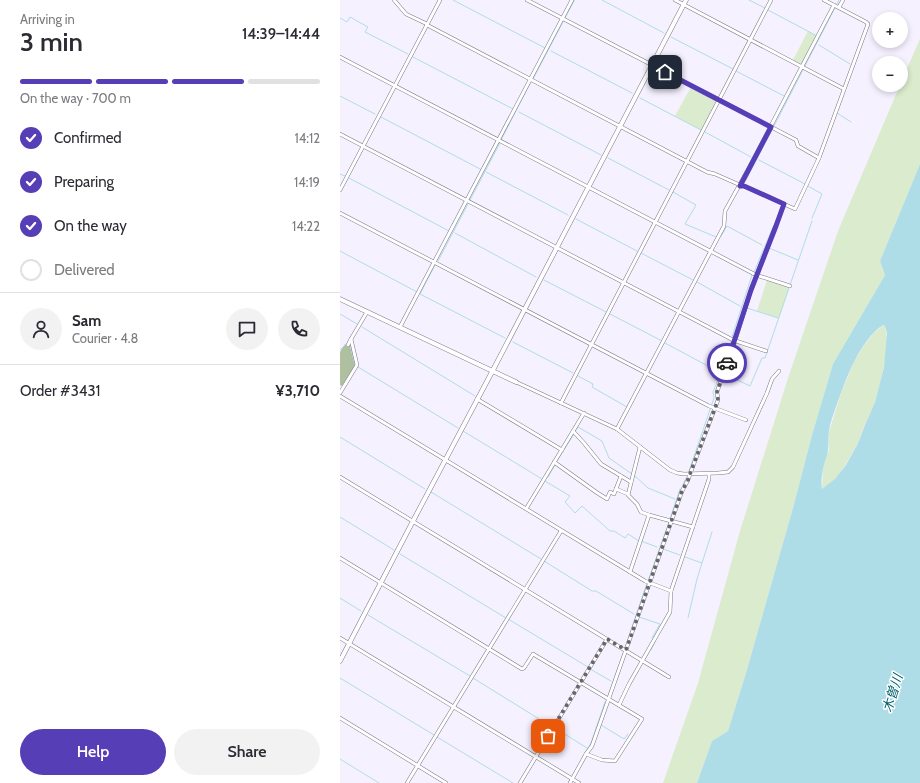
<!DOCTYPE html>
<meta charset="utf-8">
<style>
:root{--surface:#fff;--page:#f2f2f3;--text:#2b2b33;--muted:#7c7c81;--line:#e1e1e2;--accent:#563eb6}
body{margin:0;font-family:Cabin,"Noto Sans JP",sans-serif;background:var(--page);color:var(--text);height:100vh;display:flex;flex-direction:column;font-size:15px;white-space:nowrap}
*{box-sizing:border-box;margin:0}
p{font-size:13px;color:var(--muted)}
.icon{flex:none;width:22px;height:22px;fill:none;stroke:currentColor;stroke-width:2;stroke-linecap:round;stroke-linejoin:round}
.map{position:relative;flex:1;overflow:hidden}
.sheet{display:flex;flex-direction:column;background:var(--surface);width:340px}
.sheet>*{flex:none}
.fabs{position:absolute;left:532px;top:12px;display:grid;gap:8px}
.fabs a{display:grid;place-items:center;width:36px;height:36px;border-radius:50%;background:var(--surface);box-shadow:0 2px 6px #0003;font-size:20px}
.pin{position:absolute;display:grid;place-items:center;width:34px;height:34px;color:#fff;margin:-17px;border-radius:8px;box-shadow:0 2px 6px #0006}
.courier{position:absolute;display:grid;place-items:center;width:40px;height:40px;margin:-20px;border:3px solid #563eb6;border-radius:50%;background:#fff;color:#222;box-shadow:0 1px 5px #0007}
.summary em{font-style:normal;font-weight:600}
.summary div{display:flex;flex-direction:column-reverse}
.summary{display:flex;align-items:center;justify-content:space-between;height:68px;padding:0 20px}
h1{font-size:26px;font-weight:600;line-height:30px}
.bar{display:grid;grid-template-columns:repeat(4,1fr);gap:6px 4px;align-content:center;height:48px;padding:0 20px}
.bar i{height:5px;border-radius:3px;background:var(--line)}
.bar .current{background:var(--accent)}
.bar p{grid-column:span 4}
.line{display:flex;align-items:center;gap:10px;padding:0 20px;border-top:1px solid var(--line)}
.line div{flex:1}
.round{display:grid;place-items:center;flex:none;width:42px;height:42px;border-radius:21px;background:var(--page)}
ol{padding:0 20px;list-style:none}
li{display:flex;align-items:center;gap:12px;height:44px}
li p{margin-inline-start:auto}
li .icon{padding:4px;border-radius:50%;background:var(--accent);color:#fff;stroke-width:4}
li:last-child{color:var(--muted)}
li i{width:22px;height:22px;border:2px solid var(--line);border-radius:50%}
.cta{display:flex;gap:8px;margin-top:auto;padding:8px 20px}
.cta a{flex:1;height:46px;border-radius:24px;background:var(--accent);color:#fff;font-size:16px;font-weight:600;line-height:46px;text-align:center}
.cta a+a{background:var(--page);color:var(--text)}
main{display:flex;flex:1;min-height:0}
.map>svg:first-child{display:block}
</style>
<main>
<section class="sheet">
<div class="summary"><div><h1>3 min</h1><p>Arriving in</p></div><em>14:39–14:44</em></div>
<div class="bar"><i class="current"></i><i class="current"></i><i class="current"></i><i></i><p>On the way · 700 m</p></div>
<ol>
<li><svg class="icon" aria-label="check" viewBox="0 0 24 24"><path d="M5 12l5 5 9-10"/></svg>Confirmed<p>14:12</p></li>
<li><svg class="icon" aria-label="check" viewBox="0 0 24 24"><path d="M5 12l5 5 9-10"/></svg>Preparing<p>14:19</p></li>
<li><svg class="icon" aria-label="check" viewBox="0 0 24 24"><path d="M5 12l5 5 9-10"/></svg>On the way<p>14:22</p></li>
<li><i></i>Delivered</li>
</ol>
<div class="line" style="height:72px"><a class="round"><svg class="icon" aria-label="person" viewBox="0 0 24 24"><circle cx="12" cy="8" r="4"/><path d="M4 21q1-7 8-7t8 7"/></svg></a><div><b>Sam</b><p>Courier · 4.8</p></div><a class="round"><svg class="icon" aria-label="chat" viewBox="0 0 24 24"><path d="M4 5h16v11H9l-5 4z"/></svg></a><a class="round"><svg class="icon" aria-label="phone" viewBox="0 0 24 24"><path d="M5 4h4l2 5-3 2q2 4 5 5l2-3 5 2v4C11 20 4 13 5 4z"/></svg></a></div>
<div class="line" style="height:52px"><div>Order #3431</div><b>¥3,710</b></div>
<div class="cta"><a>Help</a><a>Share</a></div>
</section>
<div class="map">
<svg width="580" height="783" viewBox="0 0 580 783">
<rect width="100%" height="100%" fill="#f6f1ff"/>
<g fill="#dbebcd">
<path d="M468 31 477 36 462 64 453 60Z"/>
<path d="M580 39V164L540 261 545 275 493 364 472 435 453 508 406 673 388 731 372 741 357 783H323L358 683 400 531 449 375 498 231 560 85H561V82Z"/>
<path d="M351 87 376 101 361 130 335 116Z"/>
<path d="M427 280 449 288 439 318 417 311Z"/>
<path d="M543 325 545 326C550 344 544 365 540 383 537 393 535 403 531 413 529 417 526 422 524 426 522 430 522 434 520 438 517 445 513 451 510 457 503 469 495 483 482 489L483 470 487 453 489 450V432L501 393 514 362 523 347 533 334Z"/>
</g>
<path fill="#aec09f" d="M5 344 7 347 10 346 15 366 2 386 0 385V352Z"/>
<g fill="#afdde7" fill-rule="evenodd">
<path d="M234 0H235L193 80 192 79Z"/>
<path d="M580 164V783H357L372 741 388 731 406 673 453 508 472 435 493 364 545 275 540 261ZM543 325 545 326 547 333 544 367 535 402 530 414 524 427 521 436 517 445 506 465 495 479 482 489C480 479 484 464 487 455 487 453 488 451 488 449 489 443 488 437 489 431 490 422 494 413 497 404 506 379 520 340 543 325Z"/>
</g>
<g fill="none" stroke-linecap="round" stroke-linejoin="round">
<g stroke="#afdde7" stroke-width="1">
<path d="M113 0 205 48"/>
<path d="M262 0 324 33"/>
<path d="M409 0 425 8"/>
<path d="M428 10 477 36"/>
<path d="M0 18 7 22 10 17 28 27 25 32 68 54"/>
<path d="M331 37 393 69"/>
<path d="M479 45 510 64"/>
<path d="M211 51 292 93"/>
<path d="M73 57 173 109"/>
<path d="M396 71 444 96"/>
<path d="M0 96 35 114"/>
<path d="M300 98 361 130"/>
<path d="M179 112 261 155"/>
<path d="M497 113 511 122"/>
<path d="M41 117 142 170"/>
<path d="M434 126 499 0"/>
<path d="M365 132 411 157"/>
<path d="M161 140 191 82"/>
<path d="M268 158 329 190"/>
<path d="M419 160 465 184"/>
<path d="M146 172 228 215"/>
<path d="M0 174 5 176"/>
<path d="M9 178 109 231"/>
<path d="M406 180 432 130"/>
<path d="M468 186 482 194 472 218"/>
<path d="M333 192 356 205 345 224 376 237"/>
<path d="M236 219 297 251"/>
<path d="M115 233 196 277"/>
<path d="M381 236 387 226 422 245"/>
<path d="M429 248 458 260"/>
<path d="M0 251 77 292"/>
<path d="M301 253 353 280"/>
<path d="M98 261 160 143"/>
<path d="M95 265 80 294 165 338"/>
<path d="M414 272 433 227"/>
<path d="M204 280 266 312"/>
<path d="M357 282 400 306"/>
<path d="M450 285 472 221"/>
<path d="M407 308 438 318"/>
<path d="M0 314 17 324"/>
<path d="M270 314 322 341"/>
<path d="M22 327 135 396"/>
<path d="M392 337 412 275"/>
<path d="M173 342 233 373"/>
<path d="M325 343 381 373"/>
<path d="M10 345 15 363"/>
<path d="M0 350 6 344"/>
<path d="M18 367 118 428"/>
<path d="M385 374 410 386 422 358H425L449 288"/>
<path d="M238 376 253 384 252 387 287 407"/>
<path d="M123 431 202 479"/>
<path d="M235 431 238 427 262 441 269 458 292 474"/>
<path d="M0 437 85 489"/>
<path d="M217 461 234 434"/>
<path d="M349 471 374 398 373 392 381 373 391 341"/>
<path d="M295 476 308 488 335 499"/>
<path d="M208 477 215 465"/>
<path d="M205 481 230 496 225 502 235 513 242 506 270 531H274L285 538 288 534 299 541"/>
<path d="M343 485 346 478"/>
<path d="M91 492 201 559"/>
<path d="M0 517 54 550"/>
<path d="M330 519 340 489"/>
<path d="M301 541 317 547"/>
<path d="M323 549 340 555"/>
<path d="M60 554 166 618"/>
<path d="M345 557 362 563 372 532"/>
<path d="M204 561 252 591H256L294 614"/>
<path d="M308 581 329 522"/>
<path d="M0 598 21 611"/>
<path d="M28 615 130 676"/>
<path d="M299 617 320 624 312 638"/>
<path d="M348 618 357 579 362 563"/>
<path d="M168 619 248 667"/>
<path d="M285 648 307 583"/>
<path d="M311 650 315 642"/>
<path d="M305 659 308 654"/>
<path d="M250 669 271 681"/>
<path d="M0 678 94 735"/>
<path d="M133 678 212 727"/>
<path d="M268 696 284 651"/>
<path d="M261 725 284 739 288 734"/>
<path d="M215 728 247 748"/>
<path d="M97 737 173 783"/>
<path d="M246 751 251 743 265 702"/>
<path d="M0 759 39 783"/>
<path d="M228 783 235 771"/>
</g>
<defs>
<g id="minor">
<path d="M54 0 66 14 87 24"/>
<path d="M187 0 456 140 458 146 479 158"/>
<path d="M335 0 504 89"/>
<path d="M499 7 503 0"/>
<path d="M87 25 367 172 375 174 400 185 404 186 455 209 479 158 528 24 526 22 484 0"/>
<path d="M0 57 416 275 450 286"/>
<path d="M0 134 393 340 426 351"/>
<path d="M0 190 100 0"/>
<path d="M0 213 369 406 406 420"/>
<path d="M60 327 232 0"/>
<path d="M8 345 11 339"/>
<path d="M176 382 277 429 330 470 337 473 344 474 378 473 388 472 393 467 427 393 432 379 439 371"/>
<path d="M0 393 17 365 11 339 27 312"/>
<path d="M0 396 305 581 331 591"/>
<path d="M137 399 222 450"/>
<path d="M221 403 431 0"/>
<path d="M277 429 384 226 385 211 410 166 494 5"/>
<path d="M233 431 244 443 261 464 291 482"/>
<path d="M214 462 256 492 267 499 270 492 274 494 276 489 288 494"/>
<path d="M0 477 329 677"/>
<path d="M276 489 281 476"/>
<path d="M186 509 244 413"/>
<path d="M309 515 353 527"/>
<path d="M0 558 182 669 184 668 193 654 302 719 275 761 262 760 246 754 230 783"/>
<path d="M290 572 309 515 301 512 297 504 288 495 300 447"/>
<path d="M0 638 239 783"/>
<path d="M279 705 289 684 330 612 331 591 369 479V474"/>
<path d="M0 718 106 783"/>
<path d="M246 754 252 746 342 491 348 480 350 474 378 400 377 392 395 341 411 290 444 204"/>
<path d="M67 783 221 531"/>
<path d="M180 783 267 639"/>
</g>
<g id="tertiary">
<path d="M0 299 176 382"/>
<path d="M0 661 73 521 153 370 346 0"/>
</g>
</defs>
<use href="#minor" stroke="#7d7985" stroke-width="4"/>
<use href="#tertiary" stroke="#7d7985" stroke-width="5"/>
<use href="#minor" stroke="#fff" stroke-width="3"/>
<use href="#tertiary" stroke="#fff" stroke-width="4"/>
</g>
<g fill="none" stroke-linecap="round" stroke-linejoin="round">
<path stroke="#68656d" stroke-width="4" stroke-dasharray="0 7.2" d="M208 736 267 639 286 650 342 491 348 480 350 474 378 400 377 392 387 363"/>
<path stroke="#563eb6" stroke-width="5" d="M325 72 431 127 400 186H404L444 204 436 226 411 290 387 363"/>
</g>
<g text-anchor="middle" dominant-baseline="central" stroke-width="3" stroke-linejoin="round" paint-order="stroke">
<g font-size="13" font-style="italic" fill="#026271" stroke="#fff">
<text transform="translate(552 693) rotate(-73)">木曽川</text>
</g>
</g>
</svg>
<div class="fabs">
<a>+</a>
<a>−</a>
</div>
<div class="pin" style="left:208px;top:736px;background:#ea580c"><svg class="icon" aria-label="bag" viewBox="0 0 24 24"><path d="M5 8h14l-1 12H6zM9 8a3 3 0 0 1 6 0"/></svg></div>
<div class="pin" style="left:325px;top:72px;background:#1f2937"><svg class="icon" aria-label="home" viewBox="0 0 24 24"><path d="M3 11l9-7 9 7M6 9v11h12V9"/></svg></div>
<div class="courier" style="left:387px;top:363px"><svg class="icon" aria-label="car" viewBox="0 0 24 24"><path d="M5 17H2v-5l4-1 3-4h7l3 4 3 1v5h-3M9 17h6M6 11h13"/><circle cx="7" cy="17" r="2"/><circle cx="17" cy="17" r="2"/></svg></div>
</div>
</main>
